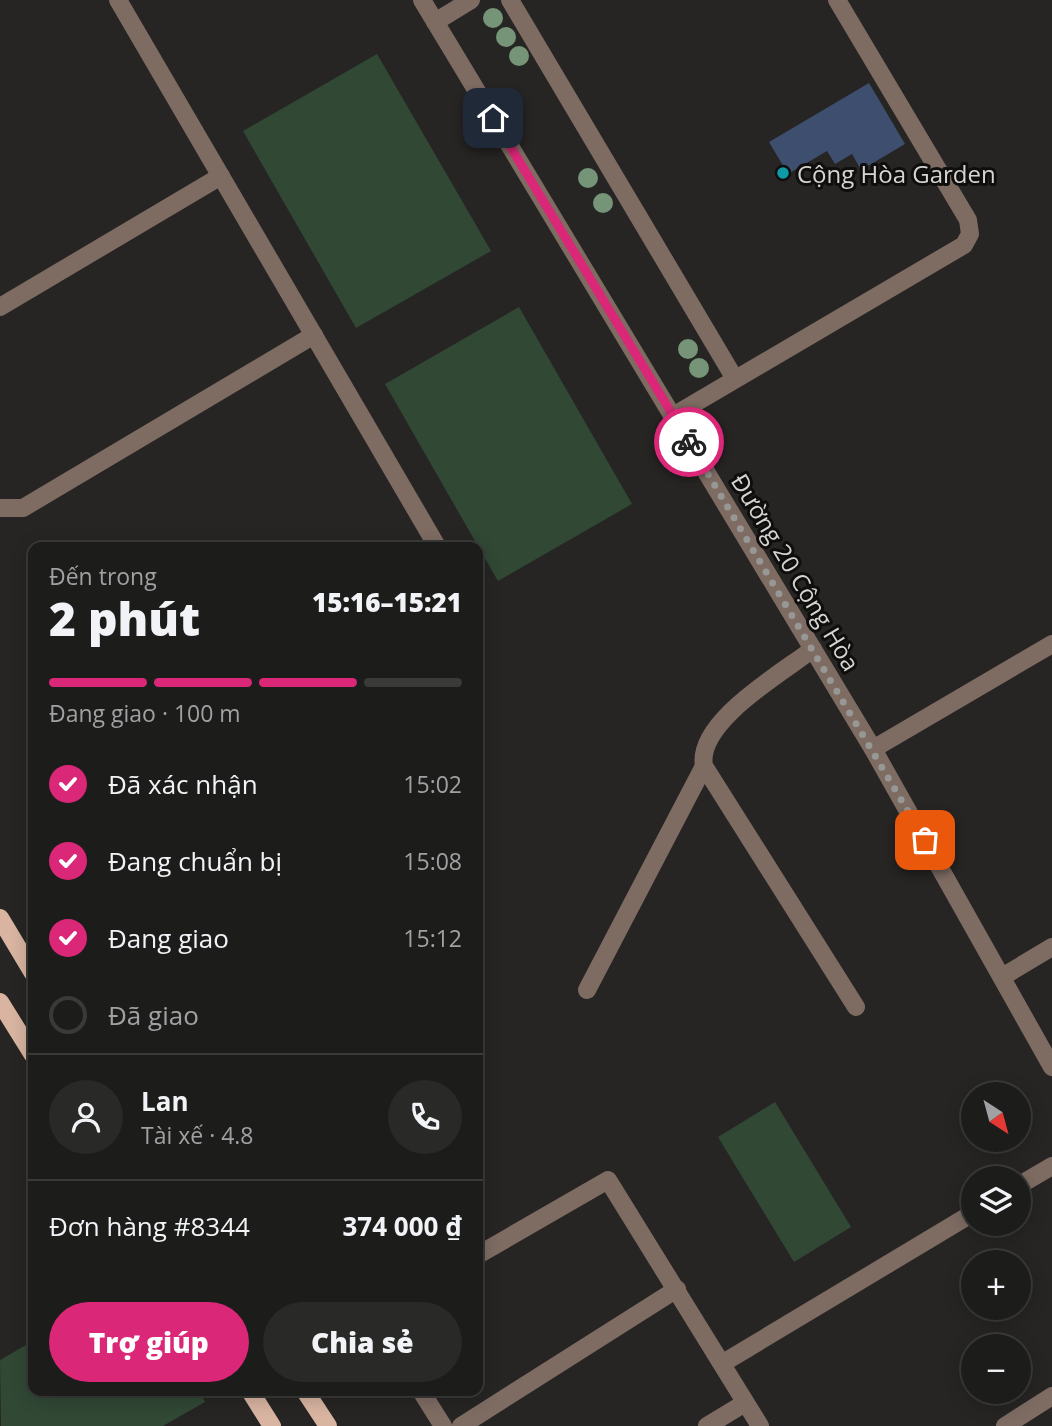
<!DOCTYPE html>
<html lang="vi">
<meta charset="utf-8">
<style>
:root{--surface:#1c1c1a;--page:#292927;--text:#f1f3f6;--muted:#a0a1a2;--line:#3a3a39;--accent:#db2777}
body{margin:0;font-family:"Open Sans",sans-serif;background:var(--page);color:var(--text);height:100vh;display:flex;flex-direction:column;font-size:26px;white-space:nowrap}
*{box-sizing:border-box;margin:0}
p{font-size:23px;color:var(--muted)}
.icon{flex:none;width:38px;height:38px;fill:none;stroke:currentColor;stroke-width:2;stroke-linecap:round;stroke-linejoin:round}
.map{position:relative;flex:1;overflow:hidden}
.sheet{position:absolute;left:28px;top:542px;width:455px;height:854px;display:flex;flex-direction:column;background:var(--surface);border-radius:14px;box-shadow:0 4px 18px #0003,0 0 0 2px var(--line)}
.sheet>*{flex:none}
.needle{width:46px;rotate:144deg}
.fabs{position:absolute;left:961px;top:1082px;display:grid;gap:14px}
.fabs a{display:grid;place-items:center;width:70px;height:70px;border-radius:50%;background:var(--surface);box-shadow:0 4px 18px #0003,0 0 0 2px var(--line);font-size:35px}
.pin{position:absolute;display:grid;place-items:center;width:60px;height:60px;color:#fff;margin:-30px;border-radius:14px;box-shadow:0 4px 10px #0006}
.courier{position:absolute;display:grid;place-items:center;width:70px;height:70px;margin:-35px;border:5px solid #db2777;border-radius:50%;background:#fff;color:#222;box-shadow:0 2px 9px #0007}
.overview em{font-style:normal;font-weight:800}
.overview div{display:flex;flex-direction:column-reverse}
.overview{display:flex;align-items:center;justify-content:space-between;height:119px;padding:0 21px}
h1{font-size:46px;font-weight:800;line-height:52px}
.bar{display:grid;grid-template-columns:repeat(4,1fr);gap:10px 7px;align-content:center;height:84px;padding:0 21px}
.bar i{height:9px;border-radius:5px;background:var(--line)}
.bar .active{background:var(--accent)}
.bar p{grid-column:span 4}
.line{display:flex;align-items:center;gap:18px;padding:0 21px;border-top:2px solid var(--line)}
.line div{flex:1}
.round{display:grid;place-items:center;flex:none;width:74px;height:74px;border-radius:37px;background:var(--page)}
ol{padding:0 21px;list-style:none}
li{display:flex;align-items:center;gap:21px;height:77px}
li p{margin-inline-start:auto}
li .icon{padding:7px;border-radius:50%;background:var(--accent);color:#fff;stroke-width:4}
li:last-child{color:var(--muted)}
li i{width:38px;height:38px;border:4px solid var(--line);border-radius:50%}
.button{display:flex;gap:14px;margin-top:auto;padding:14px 21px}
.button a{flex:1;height:80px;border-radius:42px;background:var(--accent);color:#fff;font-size:28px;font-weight:800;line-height:80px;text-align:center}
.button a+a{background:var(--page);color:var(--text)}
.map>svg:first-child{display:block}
</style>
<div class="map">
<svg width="1052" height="1426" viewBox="0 0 1052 1426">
<rect width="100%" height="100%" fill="#262523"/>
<g fill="#314835">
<path d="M377 54 491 251 356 328 243 131Z"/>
<path d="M519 307 632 504 498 581 385 384Z"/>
<path d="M775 1102 851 1227 794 1262 718 1137Z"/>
<path d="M33 1341V1391H200L205 1402 163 1426H1L0 1360Z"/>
</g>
<path fill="#3d4e6e" d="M869 83 905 144 861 170 852 154 835 164 827 151 788 174 769 142Z"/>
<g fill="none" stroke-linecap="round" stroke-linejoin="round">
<g stroke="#7e6c63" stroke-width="18">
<path d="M118 0 438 548"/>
<path d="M422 0 873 749 1052 1067"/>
<path d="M510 0 735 379"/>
<path d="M435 22 471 0"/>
<path d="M0 307 221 176"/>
<path d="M673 416 964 245 970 234 968 220 837 0"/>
<path d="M0 508H23L314 335"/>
<path d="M813 649C782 673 696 722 704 766L856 1007"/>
<path d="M873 749 1052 644"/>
<path d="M1002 977 1052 947"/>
<path d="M587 990 704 766"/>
<path d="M1018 1186 1052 1166"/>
<path d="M478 1255 608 1180 760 1426"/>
<path d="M723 1363 973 1213"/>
<path d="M421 1391 443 1426"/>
<path d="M461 1426 677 1289"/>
<path d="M707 1426 745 1403"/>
<path d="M1005 1426 1052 1396"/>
</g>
<g stroke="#d8b4a1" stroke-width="18">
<path d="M0 918 33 973"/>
<path d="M0 1002 33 1055"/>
<path d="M250 1391 272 1426"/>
<path d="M305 1391 328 1426"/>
</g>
</g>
<g fill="#759478">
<circle cx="493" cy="18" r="10"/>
<circle cx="506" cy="37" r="10"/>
<circle cx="519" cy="56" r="10"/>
<circle cx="588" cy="178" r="10"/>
<circle cx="603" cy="203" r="10"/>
<circle cx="688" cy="349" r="10"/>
<circle cx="699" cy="368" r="10"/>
</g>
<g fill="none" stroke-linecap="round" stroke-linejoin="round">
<path stroke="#979795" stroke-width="7" stroke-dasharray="0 12.6" d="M689 442 925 840"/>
<path stroke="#db2777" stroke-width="9" d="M493 118 689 442"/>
</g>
<circle fill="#0f9aa8" stroke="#0f0e0d" stroke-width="2.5" cx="783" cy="173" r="7"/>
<g text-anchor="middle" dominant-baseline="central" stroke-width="6" stroke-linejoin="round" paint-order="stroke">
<g font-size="24" fill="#d4d4d2" stroke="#0f0e0d" text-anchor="start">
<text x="797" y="173">Cộng Hòa Garden</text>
</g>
<g font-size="24" fill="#d4d4d2" stroke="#0f0e0d">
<text transform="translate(796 572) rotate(59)">Đường 20 Cộng Hòa</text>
</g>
</g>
</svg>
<div class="fabs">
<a><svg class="needle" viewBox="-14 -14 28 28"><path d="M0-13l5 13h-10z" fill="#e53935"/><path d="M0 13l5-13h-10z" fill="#a0a1a2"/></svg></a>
<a><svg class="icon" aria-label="layers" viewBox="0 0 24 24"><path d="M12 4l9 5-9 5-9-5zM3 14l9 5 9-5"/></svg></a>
<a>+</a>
<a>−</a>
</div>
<div class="pin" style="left:925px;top:840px;background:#ea580c"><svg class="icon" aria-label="bag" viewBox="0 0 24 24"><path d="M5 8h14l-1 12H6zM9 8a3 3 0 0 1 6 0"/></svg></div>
<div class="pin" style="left:493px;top:118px;background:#1f2937"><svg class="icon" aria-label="home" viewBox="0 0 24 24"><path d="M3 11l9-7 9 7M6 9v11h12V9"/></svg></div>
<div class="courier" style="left:689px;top:442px"><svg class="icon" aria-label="bike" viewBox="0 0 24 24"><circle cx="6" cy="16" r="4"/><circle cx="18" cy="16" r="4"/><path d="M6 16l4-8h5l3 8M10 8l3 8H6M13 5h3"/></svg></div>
<section class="sheet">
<div class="overview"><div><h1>2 phút</h1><p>Đến trong</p></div><em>15:16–15:21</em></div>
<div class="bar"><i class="active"></i><i class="active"></i><i class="active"></i><i></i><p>Đang giao · 100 m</p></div>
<ol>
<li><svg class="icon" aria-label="check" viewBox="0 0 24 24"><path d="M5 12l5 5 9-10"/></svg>Đã xác nhận<p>15:02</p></li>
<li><svg class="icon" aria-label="check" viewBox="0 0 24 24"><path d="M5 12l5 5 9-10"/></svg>Đang chuẩn bị<p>15:08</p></li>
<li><svg class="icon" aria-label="check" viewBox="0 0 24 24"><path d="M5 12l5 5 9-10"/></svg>Đang giao<p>15:12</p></li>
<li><i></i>Đã giao</li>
</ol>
<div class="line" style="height:126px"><a class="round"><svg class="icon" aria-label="person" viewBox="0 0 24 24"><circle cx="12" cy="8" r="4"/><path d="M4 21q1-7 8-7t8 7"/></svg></a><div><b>Lan</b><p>Tài xế · 4.8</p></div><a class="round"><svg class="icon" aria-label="phone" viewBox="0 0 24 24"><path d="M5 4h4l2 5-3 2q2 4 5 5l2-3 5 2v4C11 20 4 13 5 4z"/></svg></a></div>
<div class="line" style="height:91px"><div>Đơn hàng #8344</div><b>374 000 ₫</b></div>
<div class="button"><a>Trợ giúp</a><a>Chia sẻ</a></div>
</section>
</div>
